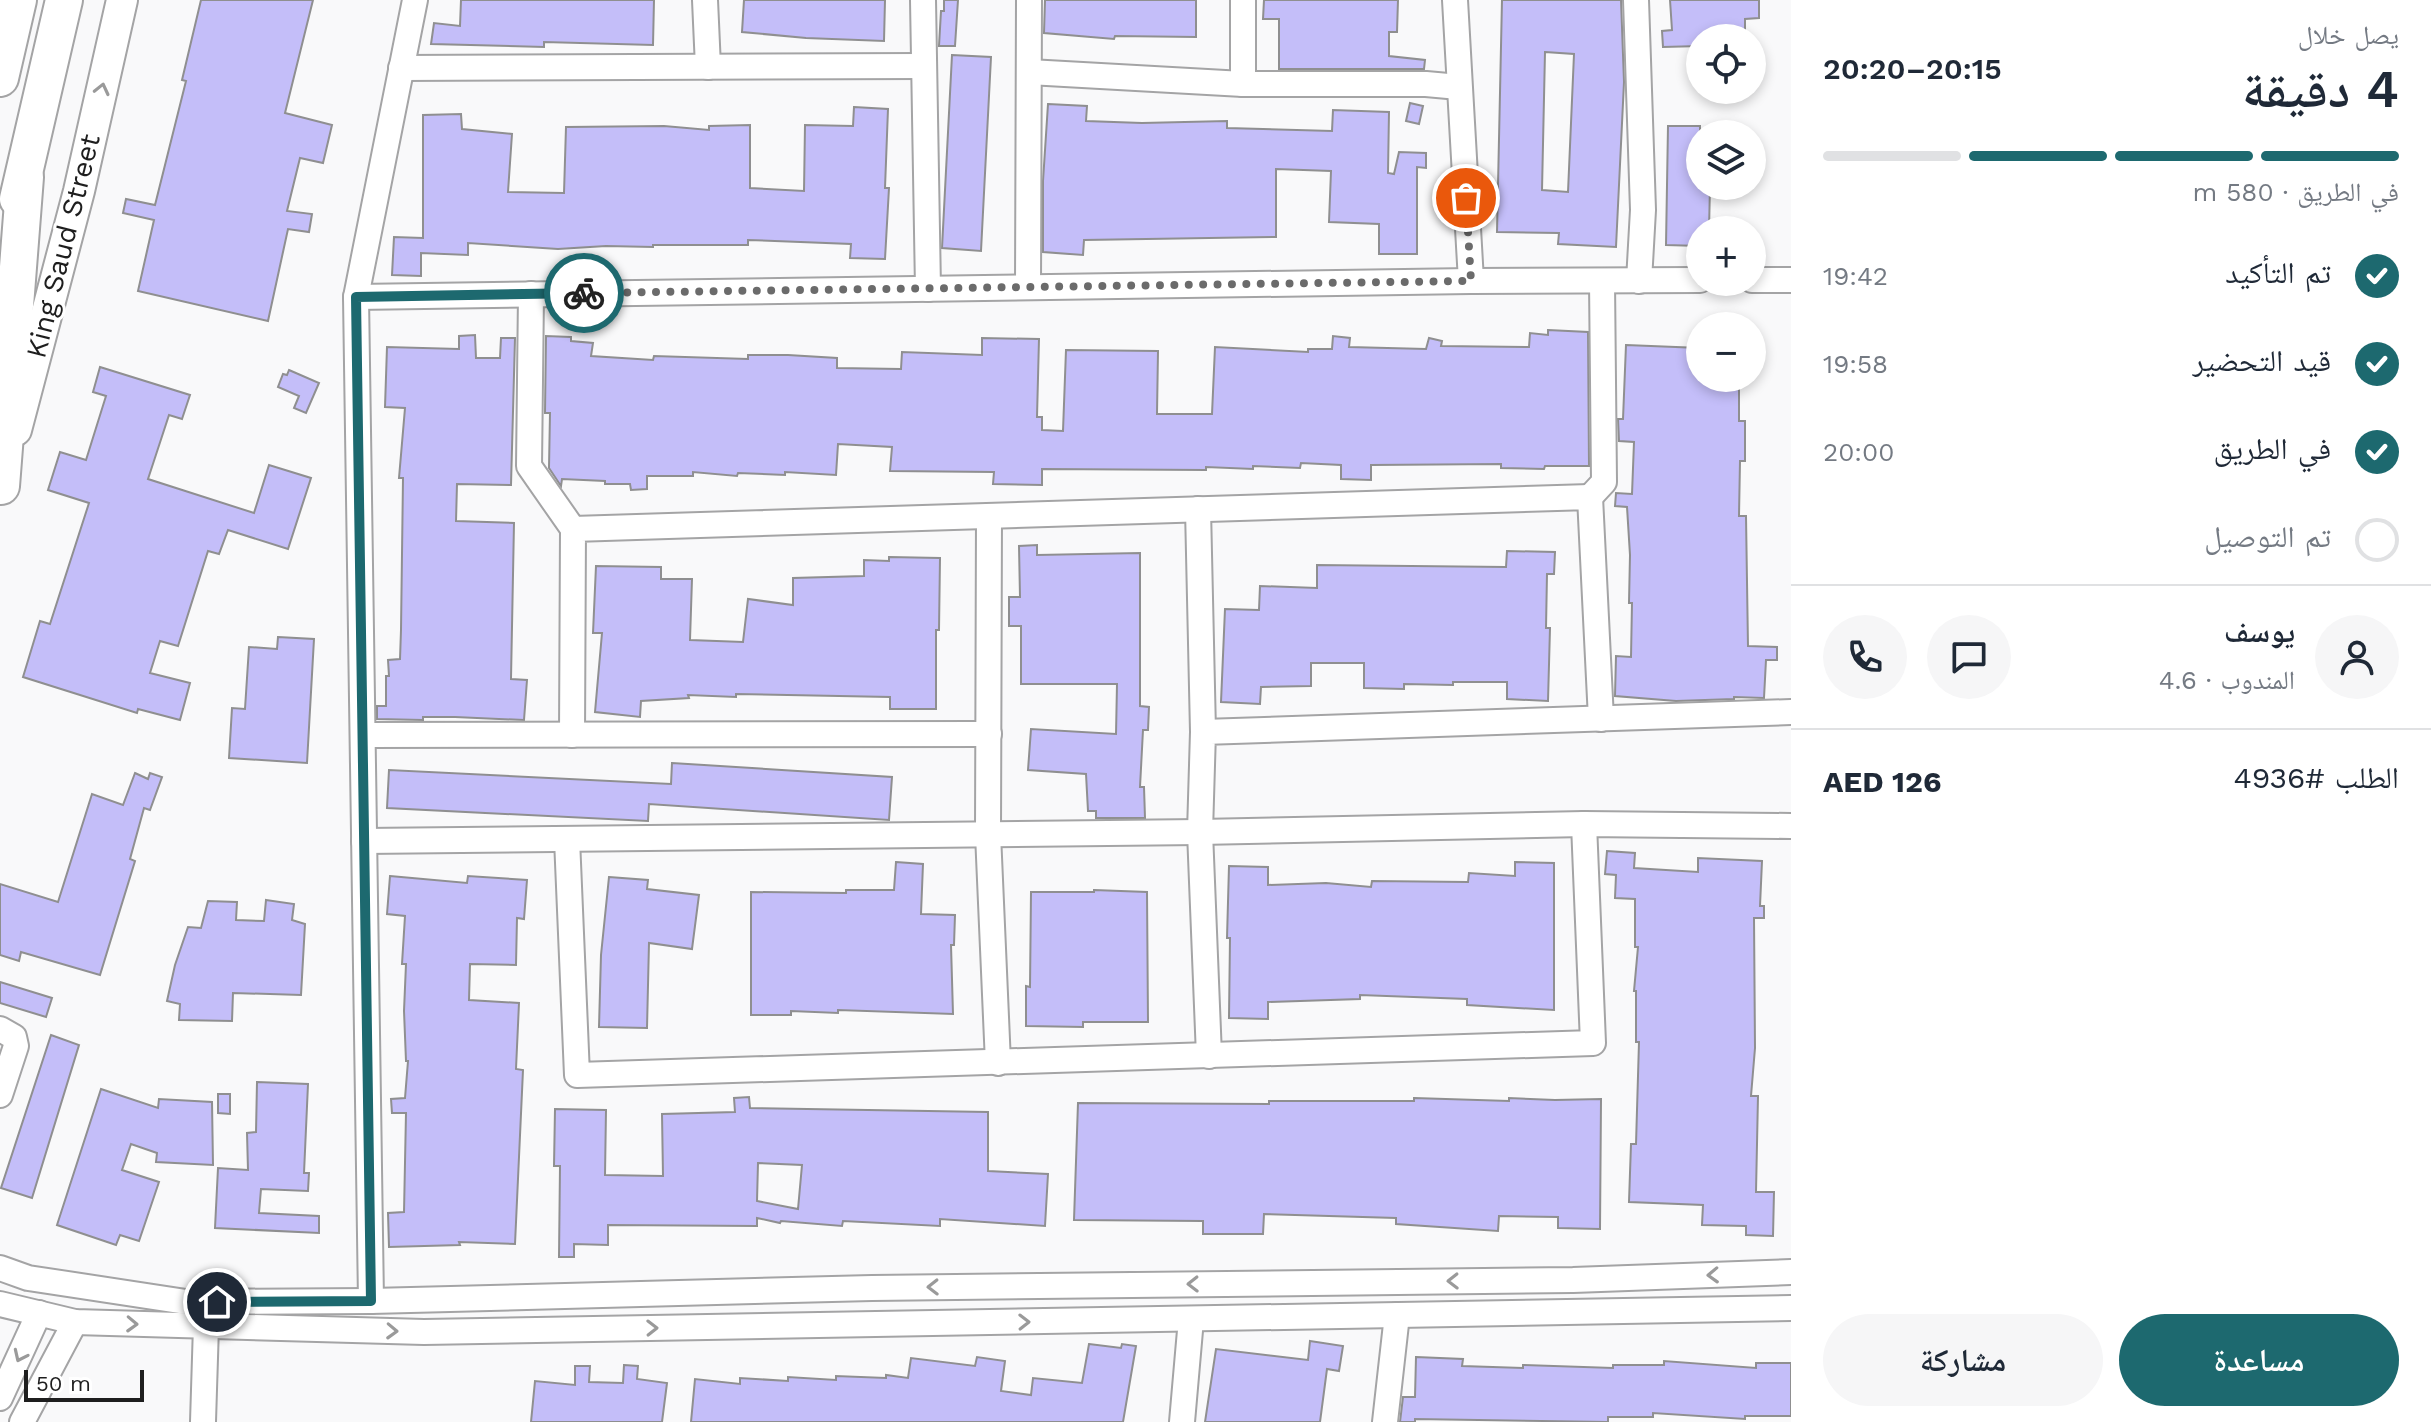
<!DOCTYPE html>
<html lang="ar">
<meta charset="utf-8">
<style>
:root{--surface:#fff;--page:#f6f6f7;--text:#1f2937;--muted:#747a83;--line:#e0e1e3;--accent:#1d696f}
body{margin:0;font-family:"Work Sans","Noto Naskh Arabic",sans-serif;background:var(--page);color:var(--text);direction:rtl;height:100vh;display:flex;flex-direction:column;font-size:30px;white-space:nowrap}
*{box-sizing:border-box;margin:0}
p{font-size:26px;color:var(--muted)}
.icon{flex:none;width:44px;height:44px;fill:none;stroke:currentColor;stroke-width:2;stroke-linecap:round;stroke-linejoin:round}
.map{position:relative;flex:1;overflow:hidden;direction:ltr}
.sheet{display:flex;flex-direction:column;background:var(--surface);width:640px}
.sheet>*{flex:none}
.fabs{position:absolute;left:1686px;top:24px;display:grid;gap:16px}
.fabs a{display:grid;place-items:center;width:80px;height:80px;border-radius:50%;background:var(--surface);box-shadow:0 4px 12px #0003;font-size:40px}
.scale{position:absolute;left:24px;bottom:20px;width:120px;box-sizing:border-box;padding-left:8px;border:4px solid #1e1e1e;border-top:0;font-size:22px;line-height:28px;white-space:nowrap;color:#1e1e1e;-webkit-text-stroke:6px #fff;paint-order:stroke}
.pin{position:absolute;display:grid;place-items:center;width:68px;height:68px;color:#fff;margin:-34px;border:4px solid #fff;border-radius:50%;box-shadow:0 2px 8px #0007}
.courier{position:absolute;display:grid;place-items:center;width:80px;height:80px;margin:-40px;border:6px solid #1d696f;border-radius:50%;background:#fff;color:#222;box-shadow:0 2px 10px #0007}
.headline em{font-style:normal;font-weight:600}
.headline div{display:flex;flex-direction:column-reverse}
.headline{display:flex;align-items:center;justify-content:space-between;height:136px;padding:0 32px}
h1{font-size:52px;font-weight:600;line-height:60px}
.bar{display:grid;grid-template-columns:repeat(4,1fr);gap:12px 8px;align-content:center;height:96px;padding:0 32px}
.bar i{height:10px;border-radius:6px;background:var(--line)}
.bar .current{background:var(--accent)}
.bar p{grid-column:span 4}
.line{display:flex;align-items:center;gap:20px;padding:0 32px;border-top:2px solid var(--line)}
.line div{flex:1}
.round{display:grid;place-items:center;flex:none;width:84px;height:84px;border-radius:42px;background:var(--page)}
ol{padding:0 32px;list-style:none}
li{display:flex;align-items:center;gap:24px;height:88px}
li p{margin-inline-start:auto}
li .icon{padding:8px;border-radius:50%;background:var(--accent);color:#fff;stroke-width:4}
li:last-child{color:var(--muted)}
li i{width:44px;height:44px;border:4px solid var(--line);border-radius:50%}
.cta{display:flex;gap:16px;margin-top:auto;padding:16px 32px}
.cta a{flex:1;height:92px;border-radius:48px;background:var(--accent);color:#fff;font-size:32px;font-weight:600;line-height:92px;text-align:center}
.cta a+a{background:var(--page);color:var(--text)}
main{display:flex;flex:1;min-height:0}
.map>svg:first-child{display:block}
</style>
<main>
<section class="sheet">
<div class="headline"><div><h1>4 دقيقة</h1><p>يصل خلال</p></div><em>20:15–20:20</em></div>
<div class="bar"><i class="current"></i><i class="current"></i><i class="current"></i><i></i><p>في الطريق · 580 m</p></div>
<ol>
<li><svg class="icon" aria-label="check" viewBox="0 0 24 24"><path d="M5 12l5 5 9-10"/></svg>تم التأكيد<p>19:42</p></li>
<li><svg class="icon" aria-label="check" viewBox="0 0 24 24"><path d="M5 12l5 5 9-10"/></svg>قيد التحضير<p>19:58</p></li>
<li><svg class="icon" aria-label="check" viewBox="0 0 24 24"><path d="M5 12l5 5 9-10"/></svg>في الطريق<p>20:00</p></li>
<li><i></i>تم التوصيل</li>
</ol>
<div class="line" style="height:144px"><a class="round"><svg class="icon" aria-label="person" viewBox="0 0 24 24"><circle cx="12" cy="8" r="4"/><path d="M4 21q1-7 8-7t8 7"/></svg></a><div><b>يوسف</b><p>المندوب · 4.6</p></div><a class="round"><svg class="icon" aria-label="chat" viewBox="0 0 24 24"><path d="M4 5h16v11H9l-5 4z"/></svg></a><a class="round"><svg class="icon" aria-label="phone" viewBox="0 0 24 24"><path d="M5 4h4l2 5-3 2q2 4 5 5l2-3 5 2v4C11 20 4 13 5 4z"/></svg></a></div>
<div class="line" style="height:104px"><div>الطلب #4936</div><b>AED 126</b></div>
<div class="cta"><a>مساعدة</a><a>مشاركة</a></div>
</section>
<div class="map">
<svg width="1791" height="1422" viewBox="0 0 1791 1422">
<rect width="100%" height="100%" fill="#f9f9fa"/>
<g fill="#c4bef9" stroke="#8f8f90" stroke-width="2" fill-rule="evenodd">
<path d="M201 0H313L285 113 332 125 323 163 300 158 287 211 312 214 309 232 288 229 268 321 138 291 154 220 123 213 126 199 155 205 186 81 182 80Z"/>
<path d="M461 0H654L653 45 544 42V47L431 44 434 23 460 26Z"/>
<path d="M744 0H885L884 41 806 38 742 32Z"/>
<path d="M944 0H958L955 46H939L941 11H944Z"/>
<path d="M1045 0H1196V37L1115 36 1114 39 1044 33Z"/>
<path d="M1264 0H1398L1397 32H1389V56L1425 60 1424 69H1279V19H1263Z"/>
<path d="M1502 0H1621L1624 82 1616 247 1558 244 1559 233 1497 232ZM1545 52 1574 54 1568 192 1542 190Z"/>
<path d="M1670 0H1759V18L1745 19V38H1700V46L1663 47 1662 31 1672 30Z"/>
<path d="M952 55 991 57 981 251 942 248Z"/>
<path d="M1410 103 1423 106 1419 124 1406 121Z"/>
<path d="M1048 104 1087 106 1086 121 1142 123 1227 121V128L1332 131 1333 110 1389 112 1388 173 1394 174 1399 152 1426 153V168L1417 167V254H1379V224L1329 222 1331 171 1276 169V237L1084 240 1083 255 1043 252V181Z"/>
<path d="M854 107 888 109 885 188H889L885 259 850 258 851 244 748 240V245H653V247L606 246 558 249 468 243V255L421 253V276L392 275 394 237 423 238V115L461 114 462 129 512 134 508 192 564 193 566 127 664 126 709 130V126L750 125V188L804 191 805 125 853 126Z"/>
<path d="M1668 126H1700V186H1710L1709 230H1700V246L1666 245Z"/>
<path d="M1548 330 1588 332 1589 466H1545L1544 469 1501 468V464L1371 465V480L1341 479V465L1301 463 1300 468 1253 466V469L1206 467V470L1042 469V485L993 484 994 472 890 471 892 447 838 444 836 475 785 472V475L738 473 737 476 693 472V476H647V489L631 490 630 484H605V481L562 479 561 486 549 468 550 413H545L546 336 571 337V341L593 343 591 356 653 360 654 356 748 359V355H788L837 358V368L901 369 902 352 982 355V338L1039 339 1037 417H1042V430L1063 431 1066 350 1158 351 1157 414H1212L1215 347 1308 352V349H1332L1333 336 1350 338 1349 347 1426 349 1429 338 1442 341 1441 346 1529 347 1530 333 1548 335Z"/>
<path d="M475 335 476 358H500L501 338H515L511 485 457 484 456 521 514 523 511 679 527 680 524 720 455 717H423V720L377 719V706H386V676H389L388 660 400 659 401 630 403 478H399L405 408 385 407 387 347 459 349V336Z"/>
<path d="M1626 345 1700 348V378H1739V421H1745V461H1740L1739 516H1746L1748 646 1777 647V660H1766L1764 698 1734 697V699L1676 701 1615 696 1616 656 1631 657 1632 603H1629L1630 555 1627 507 1615 506 1616 493 1632 494 1634 442 1619 441 1618 419H1623Z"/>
<path d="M100 367 190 395 182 419 169 415 148 479 254 513 269 465 311 478 288 549 228 530 219 554 208 551 178 646 160 641 150 673 190 683 180 720 138 709 137 713 23 677 40 621 50 624 89 503 48 490 60 452 86 460 106 396 93 392Z"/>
<path d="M289 370 319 383 306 413 294 408 299 396 278 387 283 374 287 375Z"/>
<path d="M1037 545V555L1140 553V706L1149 707 1148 730H1143L1140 787H1144L1145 818H1096V811H1088L1086 774 1028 770 1031 729 1116 734 1117 684H1021V626H1009V597H1020L1019 546Z"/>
<path d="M1507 551 1555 552 1554 574H1547L1546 628H1550L1548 701 1507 699V682H1453V685L1404 684V689L1364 688V663H1311V686L1261 687 1260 704 1221 702 1225 609 1259 610 1260 586 1317 588V565L1506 567Z"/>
<path d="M889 557 940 558 939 630H936V709H890V697L736 694V697L688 695 689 698 641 701 640 717 595 712 602 633H593L596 566 661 567V579H692L690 640 743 642 748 599 793 605V578L864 576V560L889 561Z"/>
<path d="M278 637 314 639 307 763 229 758 232 708 245 709 249 647 277 649Z"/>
<path d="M672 763 892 777 889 820 649 804 648 821 387 808 389 770 671 784Z"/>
<path d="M135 773 148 779 150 773 162 777 150 810 144 808 130 859 135 861 100 975 21 952 19 961 0 955V884L58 902 92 794 123 805Z"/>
<path d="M1607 851 1635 853 1634 868 1698 872V858L1762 861 1760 906H1764V918H1754L1755 1048 1751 1096H1758L1756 1192H1774L1773 1236 1746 1235V1226L1702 1225 1703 1205 1629 1202 1631 1144H1636L1639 1042H1636V991H1634L1638 947H1635V899L1615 898 1616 875 1605 874Z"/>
<path d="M896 862 923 864 921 914 955 915 954 945H951L953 1014 838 1010V1013L791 1011V1015H751V892L846 893V890H894Z"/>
<path d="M1515 862 1554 863V1010L1467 1005V999L1360 995V999L1268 1002V1019L1229 1018 1230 938H1227L1229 866 1268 867V885L1326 883 1371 887 1372 881 1468 882 1469 873 1515 876Z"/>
<path d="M390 876 467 883 468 876 527 880 524 919 517 918 516 965 470 964 469 1000 519 1003 516 1069 523 1070 515 1244 459 1242 460 1245 389 1247 388 1213 404 1212 406 1113H392L391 1099 405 1098 408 1061H406L404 1011 406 964H402L405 916 387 914Z"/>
<path d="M609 877 648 880 647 889 699 895 692 949 649 943 647 1028 599 1027 601 955Z"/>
<path d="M1094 890 1147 892 1148 1022H1083V1027L1026 1026V986L1030 987 1031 892H1094Z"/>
<path d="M266 900 294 904 292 920 305 924 301 995 233 993 232 1021 179 1020 180 1004 167 1001 175 965 188 927 201 928 208 901 237 902 236 920 264 921Z"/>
<path d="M0 982 52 998 46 1017 0 1003Z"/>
<path d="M51 1035 79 1045 32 1198 1 1188Z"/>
<path d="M257 1082 308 1084 304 1173H309L308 1191 261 1189 259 1213 319 1216V1233L215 1228 218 1168 248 1170 247 1133 256 1132Z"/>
<path d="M101 1089 158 1108 159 1099 212 1102 213 1165 156 1162 157 1153 131 1144 122 1170 159 1182 139 1241 120 1235 116 1245 57 1225Z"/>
<path d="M218 1094H230V1114L218 1113Z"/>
<path d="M749 1097 750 1108 988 1112V1171L1048 1174 1045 1226 940 1219V1226L843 1221 842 1226 781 1221 780 1223 757 1218V1226L608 1225V1245L574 1244V1257H559L560 1166H554L555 1109 606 1110 605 1175 663 1176 662 1114 735 1112 734 1098ZM758 1163 802 1165 798 1209 757 1201Z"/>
<path d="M1414 1098 1509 1101V1098L1555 1100 1601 1099 1600 1229 1558 1228V1217L1499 1216 1498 1231 1396 1224V1218L1264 1214 1263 1234H1203V1221L1074 1220 1078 1103 1269 1104V1101H1414Z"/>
<path d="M1310 1341 1343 1346 1339 1371 1327 1369 1320 1422H1205L1216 1349 1308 1360Z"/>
<path d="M1089 1344 1121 1348 1122 1344 1136 1346 1123 1422H691L695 1379 740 1384V1378L788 1381V1377L836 1380V1376L886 1378V1375L908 1378 911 1358 975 1366 977 1357 1005 1361 1001 1391 1031 1395 1033 1378 1082 1383Z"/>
<path d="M1416 1357 1463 1359 1462 1366 1523 1368V1365L1613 1368V1365H1664V1361L1756 1368V1363H1791V1416H1745V1419L1653 1413V1417H1608V1422L1415 1419V1422H1400L1403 1397H1415Z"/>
<path d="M624 1365 638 1366 637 1379 667 1383 662 1422H531L535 1381 575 1385V1366H590L589 1382 623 1383Z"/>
</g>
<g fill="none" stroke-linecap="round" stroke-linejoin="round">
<defs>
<g id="minor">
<path d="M705 0 708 67"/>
<path d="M923 0 928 289"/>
<path d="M1455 0 1471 281 1700 280"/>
<path d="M1636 0 1643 210 1639 281"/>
<path d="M401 68 924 66"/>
<path d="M1029 72 1243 84V0"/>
<path d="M1243 84H1426L1459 87"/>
<path d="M1752 280H1791"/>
<path d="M1028 287 1029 0"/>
<path d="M531 294 529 466 573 529"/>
<path d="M356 297 1471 281"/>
<path d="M1590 497 1604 482 1602 281"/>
<path d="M1198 509 1203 732"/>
<path d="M989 516 988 834 998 1063"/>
<path d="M363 735 989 734"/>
<path d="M572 735 573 529 1590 497 1601 719"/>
<path d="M567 839 577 1075 1593 1043 1584 824"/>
<path d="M364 841 1200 832 1584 824 1791 826"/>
<path d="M0 1029 14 1037 16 1046 0 1095"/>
<path d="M1209 1056 1200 832 1203 732 1791 712"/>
<path d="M0 1268 28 1278 186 1302 371 1301 872 1288 1573 1280 1791 1272"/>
<path d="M371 1301 356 297 415 0"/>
<path d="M0 1304 75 1322 424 1332 1791 1308"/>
<path d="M0 1398 39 1313"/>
<path d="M22 1422 75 1322"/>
<path d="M203 1422 206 1326"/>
<path d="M1182 1422 1191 1319"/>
<path d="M1385 1422 1397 1315"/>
</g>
<path id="major" d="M16 430 79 191 122 0"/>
<g id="highway">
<path d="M0 78 18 0"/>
<path d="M18 199 64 0"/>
<path d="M1 486 25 177"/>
</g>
</defs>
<use href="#minor" stroke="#a4a4a5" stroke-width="28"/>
<use href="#major" stroke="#a4a4a5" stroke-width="34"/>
<use href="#highway" stroke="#a4a4a5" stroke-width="40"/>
<use href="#minor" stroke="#fff" stroke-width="24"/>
<use href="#major" stroke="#fff" stroke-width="30"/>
<use href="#highway" stroke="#fff" stroke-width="36"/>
</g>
<defs><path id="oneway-chevron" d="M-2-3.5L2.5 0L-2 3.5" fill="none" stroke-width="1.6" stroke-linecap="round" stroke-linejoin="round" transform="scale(2)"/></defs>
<g stroke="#9a9a9a">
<use href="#oneway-chevron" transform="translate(102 89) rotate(-77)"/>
<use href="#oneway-chevron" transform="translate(1713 1275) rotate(178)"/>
<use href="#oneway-chevron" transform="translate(1453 1281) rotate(179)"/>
<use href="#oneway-chevron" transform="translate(1193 1284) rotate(179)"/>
<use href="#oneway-chevron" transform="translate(933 1287) rotate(179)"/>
<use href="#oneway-chevron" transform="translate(1024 1322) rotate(-1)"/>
<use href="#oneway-chevron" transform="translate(132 1324) rotate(2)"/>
<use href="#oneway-chevron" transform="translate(652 1328) rotate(-1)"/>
<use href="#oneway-chevron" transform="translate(392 1331) rotate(2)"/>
<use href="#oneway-chevron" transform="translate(20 1356) rotate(115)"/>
</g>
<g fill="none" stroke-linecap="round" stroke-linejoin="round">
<path stroke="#6b6b6b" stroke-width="8" stroke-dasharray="0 14.4" d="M584 293 1471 281 1466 198"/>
<path stroke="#1d696f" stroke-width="10" d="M217 1302 371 1301 356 297 584 293"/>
</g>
<g text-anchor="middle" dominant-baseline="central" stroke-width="6" stroke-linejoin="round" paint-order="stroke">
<g font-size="28" fill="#1e1e1e" stroke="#fff">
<text transform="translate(63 246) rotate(-76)">King Saud Street</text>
</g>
</g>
</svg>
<div class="fabs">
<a><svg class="icon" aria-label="locate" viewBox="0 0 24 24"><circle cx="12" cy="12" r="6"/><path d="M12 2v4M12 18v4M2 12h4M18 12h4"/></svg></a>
<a><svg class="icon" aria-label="layers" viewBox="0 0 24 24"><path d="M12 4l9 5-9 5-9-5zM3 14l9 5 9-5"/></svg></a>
<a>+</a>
<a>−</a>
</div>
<div class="scale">50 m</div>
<div class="pin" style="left:1466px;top:198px;background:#ea580c"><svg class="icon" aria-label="bag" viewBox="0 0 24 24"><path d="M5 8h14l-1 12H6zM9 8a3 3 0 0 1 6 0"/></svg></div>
<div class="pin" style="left:217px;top:1302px;background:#1f2937"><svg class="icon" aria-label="home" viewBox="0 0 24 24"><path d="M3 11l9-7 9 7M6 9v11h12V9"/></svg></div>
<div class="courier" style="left:584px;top:293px"><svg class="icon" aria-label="bike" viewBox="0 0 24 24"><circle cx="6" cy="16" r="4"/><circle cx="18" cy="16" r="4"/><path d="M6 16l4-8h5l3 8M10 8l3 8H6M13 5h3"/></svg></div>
</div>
</main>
